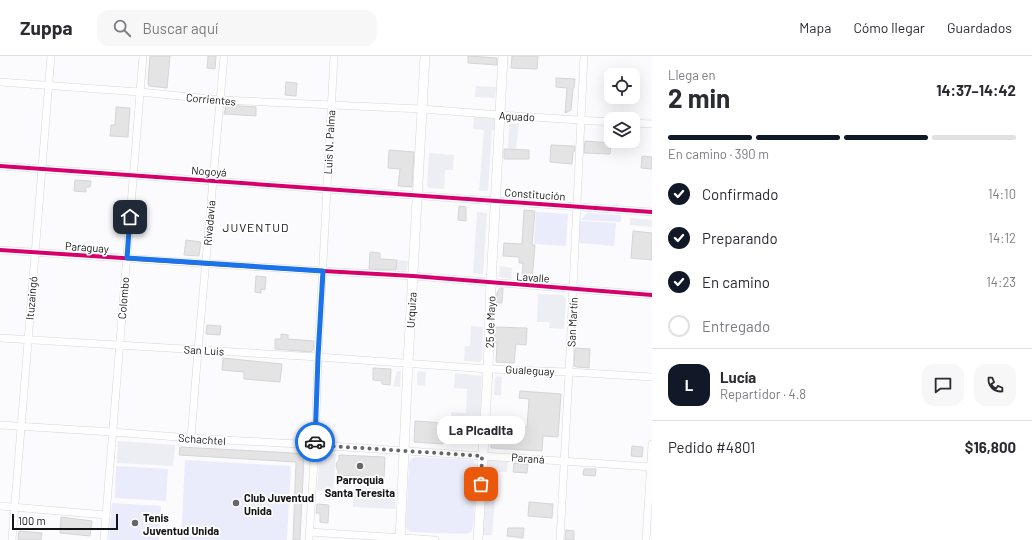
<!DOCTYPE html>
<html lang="es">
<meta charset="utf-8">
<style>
:root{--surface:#fff;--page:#f7f7f7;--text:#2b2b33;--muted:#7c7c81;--line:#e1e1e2;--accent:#111827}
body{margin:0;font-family:Barlow,sans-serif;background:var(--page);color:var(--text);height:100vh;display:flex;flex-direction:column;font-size:15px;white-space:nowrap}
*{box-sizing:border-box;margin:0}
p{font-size:13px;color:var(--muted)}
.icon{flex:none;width:22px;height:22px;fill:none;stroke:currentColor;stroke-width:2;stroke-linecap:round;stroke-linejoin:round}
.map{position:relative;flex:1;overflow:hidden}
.panel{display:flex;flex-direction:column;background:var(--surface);width:380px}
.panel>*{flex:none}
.fabs{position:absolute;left:604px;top:12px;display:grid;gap:8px}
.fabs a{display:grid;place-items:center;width:36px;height:36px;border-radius:8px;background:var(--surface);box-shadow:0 4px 16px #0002;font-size:20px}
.scale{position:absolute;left:12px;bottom:10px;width:106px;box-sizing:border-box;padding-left:4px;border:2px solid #151517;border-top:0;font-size:11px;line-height:14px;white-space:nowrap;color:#151517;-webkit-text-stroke:3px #fff;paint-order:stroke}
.pin{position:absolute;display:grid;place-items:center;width:34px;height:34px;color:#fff;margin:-17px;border-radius:8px;box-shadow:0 2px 6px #0006}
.courier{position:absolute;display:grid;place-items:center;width:40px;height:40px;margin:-20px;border:3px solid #1a73e8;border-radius:50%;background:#fff;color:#222;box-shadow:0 1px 5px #0007}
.bubble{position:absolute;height:28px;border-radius:12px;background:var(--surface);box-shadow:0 4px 16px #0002;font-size:13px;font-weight:700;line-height:28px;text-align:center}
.overview em{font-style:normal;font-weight:700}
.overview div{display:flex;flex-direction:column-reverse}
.overview{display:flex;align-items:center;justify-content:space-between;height:68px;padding:0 16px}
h1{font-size:26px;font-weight:700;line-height:30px}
.bar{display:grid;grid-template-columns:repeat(4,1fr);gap:6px 4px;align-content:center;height:48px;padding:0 16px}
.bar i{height:5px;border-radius:3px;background:var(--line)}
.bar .selected{background:var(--accent)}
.bar p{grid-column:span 4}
.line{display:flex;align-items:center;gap:10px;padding:0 16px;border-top:1px solid var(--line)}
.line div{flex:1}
.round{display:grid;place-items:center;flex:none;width:42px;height:42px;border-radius:12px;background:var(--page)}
ol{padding:0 16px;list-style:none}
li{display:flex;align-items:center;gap:12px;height:44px}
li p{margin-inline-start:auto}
li .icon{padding:4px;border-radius:50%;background:var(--accent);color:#fff;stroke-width:4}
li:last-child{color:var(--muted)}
li i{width:22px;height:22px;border:2px solid var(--line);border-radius:50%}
header{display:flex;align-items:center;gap:24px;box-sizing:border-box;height:56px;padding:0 20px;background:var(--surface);border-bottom:1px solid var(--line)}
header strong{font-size:19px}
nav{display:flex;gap:22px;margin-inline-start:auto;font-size:14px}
.search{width:280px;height:36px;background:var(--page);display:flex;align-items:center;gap:10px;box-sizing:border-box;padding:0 14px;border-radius:12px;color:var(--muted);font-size:15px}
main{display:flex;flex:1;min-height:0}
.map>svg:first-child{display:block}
</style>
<header>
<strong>Zuppa</strong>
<div class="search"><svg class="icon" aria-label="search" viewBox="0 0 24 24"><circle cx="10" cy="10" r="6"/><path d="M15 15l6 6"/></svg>Buscar aquí</div>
<nav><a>Mapa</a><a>Cómo llegar</a><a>Guardados</a></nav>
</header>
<main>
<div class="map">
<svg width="652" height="484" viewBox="0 0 652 484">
<rect width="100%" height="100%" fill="#fbfbfd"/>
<g fill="#ededf4">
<path d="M476 30 496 31 495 42 475 41Z"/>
<path d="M474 60 496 61 495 74H492L488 135H479L484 74 473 73Z"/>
<path d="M509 68H519L516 93H508Z"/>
<path d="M429 97 454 99 453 114H445L444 133 429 132 427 129Z"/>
<path d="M477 156 487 157 483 218 473 217Z"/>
<path d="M630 162 652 164V171L630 169Z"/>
<path d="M397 204 408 205 407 213 405 215 396 214Z"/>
<path d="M500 210 512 212 511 223 499 221Z"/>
<path d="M538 238 562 239 566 243 564 273 549 272 550 266H537Z"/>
<path d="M471 270 483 271 482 303 480 306 464 305 465 290H470Z"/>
<path d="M397 315H401L400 331 393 330Z"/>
<path d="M420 315 426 316 425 330 417 329V317Z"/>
<path d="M455 317 482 320 480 365H452L451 356 466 357 467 333 454 332Z"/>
<path d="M497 320 502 321 501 340 494 339 495 323Z"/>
<path d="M118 385 175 389 173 410 117 407Z"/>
<path d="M320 397 336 398 333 436 317 434Z"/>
<path d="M488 403 508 404 507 416H497L492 479H482Z"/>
<path d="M354 430 396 433 395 453 353 451Z"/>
</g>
<g fill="#eaecfc">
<path d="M536 156 568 158 566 190 534 188Z"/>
<path d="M587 157 621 159V166L581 164Z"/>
<path d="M580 165 616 167 614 190 579 187Z"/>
<path d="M416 401 473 404 477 409 473 471 471 476 466 478 411 476 408 474 406 471 409 407 411 403Z"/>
<path d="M185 404 291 410 287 484H181Z"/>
<path d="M116 410 168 413 166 445 115 442Z"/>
<path d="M112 447 161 450 159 484H109Z"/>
</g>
<g fill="#e4e4e5" stroke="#d5d5d7">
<path d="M150 0H170L167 32 149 30 148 27Z"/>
<path d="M208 0H216L215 13 207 12Z"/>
<path d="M468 0 497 2V9L468 7Z"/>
<path d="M512 0H538L537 13 511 12Z"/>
<path d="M556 22 575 23 574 32H573L571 54 565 57 567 32 556 31Z"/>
<path d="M286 26 297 27 296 40 285 39Z"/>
<path d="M226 49 256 51V60L224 58Z"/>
<path d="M116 51 130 52 128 81 110 80 111 69H115Z"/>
<path d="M585 85 611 87 610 98 584 97Z"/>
<path d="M551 89 575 90 574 96H573L572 108 550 106Z"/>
<path d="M504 93 529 94V103H504Z"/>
<path d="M389 94 414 96 412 131 398 130 400 113 388 112Z"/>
<path d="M642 100 652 101V113L641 112Z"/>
<path d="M75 124 91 125 90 131H86V136L74 135Z"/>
<path d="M459 150 466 151V165L458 164Z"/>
<path d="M524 154 535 155 532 189H535L532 224 522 223 523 207H519V201L503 200 504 187 522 188Z"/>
<path d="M633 175 652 177V204L631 202Z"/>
<path d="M186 184 201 186 199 200 184 199Z"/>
<path d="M370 196 380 197V203L397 204 396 214 369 213Z"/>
<path d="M256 220 266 221 265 234 261 233V237L255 236Z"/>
<path d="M500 232H503L502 247H496L497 237Z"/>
<path d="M207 269 221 270 220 279 206 278Z"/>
<path d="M495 271 527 272 526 289 516 288 514 307 496 306 497 287H495Z"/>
<path d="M281 278 288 279V283L314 285 313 294 311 296 275 293V283H281Z"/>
<path d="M575 292 590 293 589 312 577 311 574 310Z"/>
<path d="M223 302 282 308 280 326 244 323V316L222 314Z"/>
<path d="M373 312 391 313 390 329 382 328V325L373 324Z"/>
<path d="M520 335 561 338 558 381 543 380 542 395 491 392 493 369 527 371 529 343 519 342Z"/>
<path d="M415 365 445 367 443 388 414 386Z"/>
<path d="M632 390 643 391 642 401 631 400Z"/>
<path d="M180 391 294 397 300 398 304 401 300 484H293L296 406 179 399Z"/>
<path d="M339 399 385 401 384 422 338 419V415L336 410 337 406 339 404Z"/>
<path d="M514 407 528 408 527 417 513 416Z"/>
<path d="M584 413H596L595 420 583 419Z"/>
<path d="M529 446 553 448 552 462 528 460Z"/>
<path d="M317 448 329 449 328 467 320 466V457H316Z"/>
<path d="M61 461 92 465 90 480 60 477Z"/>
<path d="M508 472H524L523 482 507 480Z"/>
<path d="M566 474 574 475V484H565Z"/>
<path d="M19 475 42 477 41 484H18Z"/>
</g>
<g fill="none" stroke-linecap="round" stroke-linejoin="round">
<defs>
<g id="minor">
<path d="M0 26 140 36 220 44 422 53 500 59 611 66"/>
<path d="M633 67 652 68"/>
<path d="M0 110 652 156"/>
<path d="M0 194 323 215 413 220 652 239"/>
<path d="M0 282 318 301 488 313 569 316 652 321"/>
<path d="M0 369 112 376 191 382 315 389 652 411"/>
<path d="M191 382 198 294 224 0"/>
<path d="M0 450 106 459"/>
<path d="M309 476 435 484"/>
<path d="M12 484 51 0"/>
<path d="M104 484 143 0"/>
<path d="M309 484 315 389 318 301 334 0"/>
<path d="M560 484 569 316 584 0"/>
<path d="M646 484 652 388"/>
</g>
<g id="tertiary">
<path d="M400 484 408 307 425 0"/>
<path d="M478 484 488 313 491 227 503 0"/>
</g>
</defs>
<use href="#minor" stroke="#d6d7d8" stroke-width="8"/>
<use href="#tertiary" stroke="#d6d7d8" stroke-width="10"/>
<use href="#minor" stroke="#fefeff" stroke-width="7"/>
<use href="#tertiary" stroke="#fefeff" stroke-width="9"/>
<defs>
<g id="cycleway">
<path d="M0 110 652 156"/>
<path d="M0 194 323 215 413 220 652 239"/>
</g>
</defs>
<use href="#cycleway" stroke="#fff" stroke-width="6"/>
<use href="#cycleway" stroke="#d6006c" stroke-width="4"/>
</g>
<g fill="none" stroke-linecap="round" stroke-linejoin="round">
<path stroke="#666668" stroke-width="4" stroke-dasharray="0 7.2" d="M315 386V389L482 400 481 428"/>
<path stroke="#1a73e8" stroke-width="5" d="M130 161 127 202 323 215 318 301 315 386"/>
</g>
<g fill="#666668" stroke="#fff" stroke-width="1.5">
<circle cx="360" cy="410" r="4"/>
<circle cx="236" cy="447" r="4"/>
<circle cx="135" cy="467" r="4"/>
</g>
<g text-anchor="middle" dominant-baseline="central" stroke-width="3.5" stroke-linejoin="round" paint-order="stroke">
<g font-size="11" fill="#151517" stroke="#fff">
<text transform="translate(211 43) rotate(5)">Corrientes</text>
<text transform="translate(517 60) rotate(3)">Aguado</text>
<text transform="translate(329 86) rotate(-87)">Luis N. Palma</text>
<text transform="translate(209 115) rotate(4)">Nogoyá</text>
<text transform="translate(535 138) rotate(4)">Constitución</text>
<text transform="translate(209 167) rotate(-85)">Rivadavia</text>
<text transform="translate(87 191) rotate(4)">Paraguay</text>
<text transform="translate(533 221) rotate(4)">Lavalle</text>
<text transform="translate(31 242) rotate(-85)">Ituzaingó</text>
<text transform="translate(123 242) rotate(-85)">Colombo</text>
<text transform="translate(411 254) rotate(-87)">Urquiza</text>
<text transform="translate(490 266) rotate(-88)">25 de Mayo</text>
<text transform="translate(572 266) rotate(-87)">San Martín</text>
<text transform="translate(204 294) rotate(3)">San Luis</text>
<text transform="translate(530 314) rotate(3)">Gualeguay</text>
<text transform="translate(202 383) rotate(4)">Schachtel</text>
<text transform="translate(528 402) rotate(4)">Paraná</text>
</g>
<g font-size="11" font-weight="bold" fill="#151517" stroke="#fff" text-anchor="start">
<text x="360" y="423" text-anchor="middle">Parroquia<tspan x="360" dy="13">Santa Teresita</tspan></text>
<text x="244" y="441">Club Juventud<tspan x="244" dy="13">Unida</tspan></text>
<text x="143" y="461">Tenis<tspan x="143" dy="13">Juventud Unida</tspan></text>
</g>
<g font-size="12" letter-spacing="1" fill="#151517" stroke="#fff">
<text x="256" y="171">JUVENTUD</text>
</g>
</g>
</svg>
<div class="fabs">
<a><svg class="icon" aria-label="locate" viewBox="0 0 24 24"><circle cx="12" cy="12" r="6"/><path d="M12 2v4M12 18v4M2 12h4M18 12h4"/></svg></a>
<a><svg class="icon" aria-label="layers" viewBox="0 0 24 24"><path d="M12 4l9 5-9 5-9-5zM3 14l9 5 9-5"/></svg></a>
</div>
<div class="scale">100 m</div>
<div class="pin" style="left:481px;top:428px;background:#ea580c"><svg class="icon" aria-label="bag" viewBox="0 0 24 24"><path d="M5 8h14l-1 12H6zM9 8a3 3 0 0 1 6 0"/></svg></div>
<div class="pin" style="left:130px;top:161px;background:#1f2937"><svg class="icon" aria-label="home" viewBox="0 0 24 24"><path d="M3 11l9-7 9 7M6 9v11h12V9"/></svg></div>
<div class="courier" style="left:315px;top:386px"><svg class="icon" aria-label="car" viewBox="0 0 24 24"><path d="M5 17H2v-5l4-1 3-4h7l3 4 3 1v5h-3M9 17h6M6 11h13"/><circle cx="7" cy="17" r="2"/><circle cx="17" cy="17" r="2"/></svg></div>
<div class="bubble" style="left:437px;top:360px;width:88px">La Picadita</div>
</div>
<section class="panel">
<div class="overview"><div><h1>2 min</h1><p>Llega en</p></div><em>14:37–14:42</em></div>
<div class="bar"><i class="selected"></i><i class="selected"></i><i class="selected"></i><i></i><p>En camino · 390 m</p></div>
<ol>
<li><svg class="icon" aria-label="check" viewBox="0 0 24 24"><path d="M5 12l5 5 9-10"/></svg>Confirmado<p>14:10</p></li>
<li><svg class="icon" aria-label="check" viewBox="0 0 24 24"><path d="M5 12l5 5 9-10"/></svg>Preparando<p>14:12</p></li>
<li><svg class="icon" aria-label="check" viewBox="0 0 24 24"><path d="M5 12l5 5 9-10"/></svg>En camino<p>14:23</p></li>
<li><i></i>Entregado</li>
</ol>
<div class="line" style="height:72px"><b class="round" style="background:var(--accent);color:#fff">L</b><div><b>Lucía</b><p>Repartidor · 4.8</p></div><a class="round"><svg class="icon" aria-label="chat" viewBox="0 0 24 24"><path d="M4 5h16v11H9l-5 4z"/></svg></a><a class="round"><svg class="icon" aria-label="phone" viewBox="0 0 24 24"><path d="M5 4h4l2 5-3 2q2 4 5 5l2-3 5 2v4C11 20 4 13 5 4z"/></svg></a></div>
<div class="line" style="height:52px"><div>Pedido #4801</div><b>$16,800</b></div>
</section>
</main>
